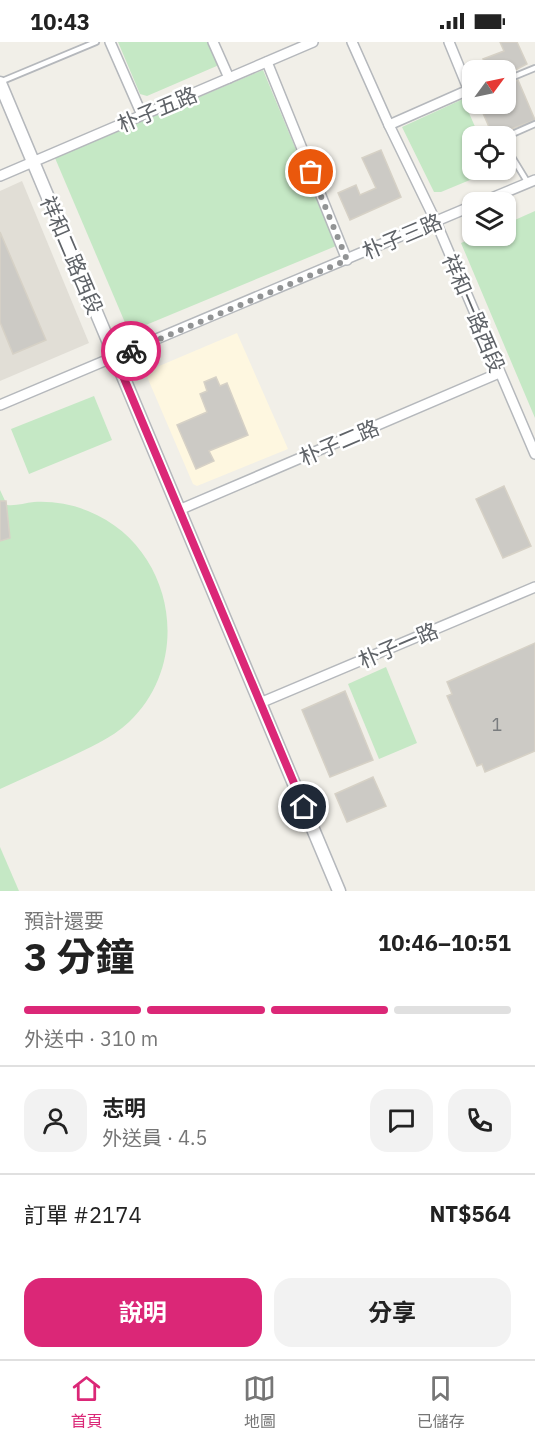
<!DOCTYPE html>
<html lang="zh-TW">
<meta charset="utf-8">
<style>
:root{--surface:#fff;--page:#f2f2f2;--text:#222;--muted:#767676;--line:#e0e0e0;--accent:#db2777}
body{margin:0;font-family:"IBM Plex Sans","Noto Sans TC",sans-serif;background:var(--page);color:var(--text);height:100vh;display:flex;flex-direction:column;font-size:22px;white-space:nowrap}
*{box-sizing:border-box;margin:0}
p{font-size:20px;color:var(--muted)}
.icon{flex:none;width:33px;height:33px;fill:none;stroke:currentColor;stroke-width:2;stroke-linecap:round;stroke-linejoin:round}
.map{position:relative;height:849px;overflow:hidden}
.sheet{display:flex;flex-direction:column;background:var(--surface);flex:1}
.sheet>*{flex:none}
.needle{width:39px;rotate:57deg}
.tools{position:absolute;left:462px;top:18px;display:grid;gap:12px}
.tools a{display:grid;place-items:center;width:54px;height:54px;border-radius:12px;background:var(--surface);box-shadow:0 2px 4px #0004;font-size:30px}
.pin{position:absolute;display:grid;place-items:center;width:51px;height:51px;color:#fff;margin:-26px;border:3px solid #fff;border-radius:50%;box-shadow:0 2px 6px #0007}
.courier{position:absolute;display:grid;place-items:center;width:60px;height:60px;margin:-30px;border:4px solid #db2777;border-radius:50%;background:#fff;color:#222;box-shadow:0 2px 8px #0007}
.overview em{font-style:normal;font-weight:700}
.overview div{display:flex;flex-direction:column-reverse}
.overview{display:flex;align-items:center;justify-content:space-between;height:102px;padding:0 24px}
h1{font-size:39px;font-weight:700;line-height:45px}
.bar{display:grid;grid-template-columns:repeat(4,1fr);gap:9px 6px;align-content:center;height:72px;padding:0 24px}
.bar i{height:8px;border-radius:4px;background:var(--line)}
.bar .on{background:var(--accent)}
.bar p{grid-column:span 4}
.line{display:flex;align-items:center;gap:15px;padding:0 24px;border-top:2px solid var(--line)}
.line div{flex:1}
.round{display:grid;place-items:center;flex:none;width:63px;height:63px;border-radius:18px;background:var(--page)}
.action{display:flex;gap:12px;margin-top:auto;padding:12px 24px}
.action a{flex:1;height:69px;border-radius:18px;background:var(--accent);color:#fff;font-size:24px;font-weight:700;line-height:69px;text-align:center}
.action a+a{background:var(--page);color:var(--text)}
.status{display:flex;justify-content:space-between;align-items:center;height:42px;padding:0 30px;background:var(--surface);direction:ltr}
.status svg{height:16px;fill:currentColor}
.menu{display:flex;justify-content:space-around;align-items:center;height:84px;border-top:2px solid var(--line);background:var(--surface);font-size:16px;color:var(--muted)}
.menu a{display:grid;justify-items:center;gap:3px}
.menu .on{color:var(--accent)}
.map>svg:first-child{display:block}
</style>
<div class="status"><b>10:43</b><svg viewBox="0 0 49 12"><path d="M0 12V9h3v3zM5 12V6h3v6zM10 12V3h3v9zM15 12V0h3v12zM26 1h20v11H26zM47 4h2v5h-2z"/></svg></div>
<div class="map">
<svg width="535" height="849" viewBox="0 0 535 849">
<rect width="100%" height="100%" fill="#f1efe8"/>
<path fill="#fef7e0" d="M237 291 288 407 197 444 193 442 145 330Z"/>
<path fill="#e1ded6" d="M22 139 89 301 0 339V149Z"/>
<g fill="#c5e8c5">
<path d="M118 0H209L219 23 147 54 140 52Z"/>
<path d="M263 28 336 204 129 290 55 116Z"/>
<path d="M463 57 479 94H472V128H494L441 150H434L402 85Z"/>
<path d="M535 169V376L461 201 477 194H506V182Z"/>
<path d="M94 354 112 398 29 432 11 387Z"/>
<path d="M0 448 7 463C16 464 25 461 34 460 52 459 71 462 88 469 173 503 195 617 129 680 111 697 88 706 66 717 44 727 22 737 0 747Z"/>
<path d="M386 625 417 701 379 717 348 642Z"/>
<path d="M0 805 19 849H0Z"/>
</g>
<g fill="#cccac5" stroke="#d6d1c6" stroke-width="1.5">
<path d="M500 0H517L527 22 506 33V28H488L483 17 504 9Z"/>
<path d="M518 38 535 78 493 94 479 62H506V42Z"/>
<path d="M381 108 401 155 350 178 338 151 356 143 360 153 376 146 362 116Z"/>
<path d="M0 190 46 298 13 312 0 280Z"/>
<path d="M216 335 220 344 227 341 248 393 209 409 214 419 196 427 177 383 207 370 200 352 207 349 204 340Z"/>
<path d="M504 444 531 504 503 516 476 457Z"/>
<path d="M0 459H6L10 496 0 499Z"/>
<path d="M535 601V709L485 730 482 722 477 724 447 654 452 652 447 640Z"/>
<path d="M345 649 373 718 330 735 302 668Z"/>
<path d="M373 735 386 764 347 780 335 752Z"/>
</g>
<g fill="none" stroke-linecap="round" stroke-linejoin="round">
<defs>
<g id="service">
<path d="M506 38 535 26"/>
<path d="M0 40 96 0"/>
<path d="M506 97 510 93 535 82"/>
<path d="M506 105 528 141"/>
</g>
<g id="minor">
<path d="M110 0 142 73"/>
<path d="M213 0 229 36"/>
<path d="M352 0 389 83 436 180 535 412"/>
<path d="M267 20 347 218"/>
<path d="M389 83 466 49 467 44 449 0"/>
<path d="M0 134 313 0"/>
<path d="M482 160 535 138"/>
<path d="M0 363 472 164"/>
<path d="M179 468 499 331"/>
<path d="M260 661 535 545"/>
</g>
<path id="tertiary" d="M0 41 339 849"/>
</defs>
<use href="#service" stroke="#b5b8bc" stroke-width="8"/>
<use href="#minor" stroke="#b5b8bc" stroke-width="12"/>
<use href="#tertiary" stroke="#b5b8bc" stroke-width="15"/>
<use href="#service" stroke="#fff" stroke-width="4.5"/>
<use href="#minor" stroke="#fff" stroke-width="9"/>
<use href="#tertiary" stroke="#fff" stroke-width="12"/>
</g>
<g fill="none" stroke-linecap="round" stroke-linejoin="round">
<path stroke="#929495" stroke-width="6" stroke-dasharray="0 10.8" d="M131 309 347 218 311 130"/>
<path stroke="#db2777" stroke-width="8" d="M131 309 115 315 304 765"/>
</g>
<g text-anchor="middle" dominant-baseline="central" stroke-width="5" stroke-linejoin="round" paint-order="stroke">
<g font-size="18" fill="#7a7d7f">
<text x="497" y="682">1</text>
</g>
<g font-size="21" fill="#5f6368" stroke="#fff">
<text transform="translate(157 67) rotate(-23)">朴子五路</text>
<text transform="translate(402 194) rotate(-23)">朴子三路</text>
<text transform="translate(72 213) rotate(67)">祥和二路西段</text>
<text transform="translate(474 271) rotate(67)">祥和一路西段</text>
<text transform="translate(339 400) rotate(-23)">朴子二路</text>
<text transform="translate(398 603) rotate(-23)">朴子一路</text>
</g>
</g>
</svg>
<div class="tools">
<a><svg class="needle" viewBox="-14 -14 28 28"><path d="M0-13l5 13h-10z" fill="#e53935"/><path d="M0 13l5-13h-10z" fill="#767676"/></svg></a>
<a><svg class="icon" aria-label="locate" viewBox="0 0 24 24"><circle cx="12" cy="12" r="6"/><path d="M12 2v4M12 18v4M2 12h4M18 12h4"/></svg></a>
<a><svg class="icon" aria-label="layers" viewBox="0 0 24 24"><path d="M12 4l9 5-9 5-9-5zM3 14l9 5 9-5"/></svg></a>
</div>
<div class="pin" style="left:311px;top:130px;background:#ea580c"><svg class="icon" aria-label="bag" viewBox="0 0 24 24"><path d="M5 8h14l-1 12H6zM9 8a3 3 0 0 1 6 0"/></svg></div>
<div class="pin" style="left:304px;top:765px;background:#1f2937"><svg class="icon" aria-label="home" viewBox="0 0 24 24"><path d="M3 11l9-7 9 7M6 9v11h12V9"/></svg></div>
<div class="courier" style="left:131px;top:309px"><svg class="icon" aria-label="bike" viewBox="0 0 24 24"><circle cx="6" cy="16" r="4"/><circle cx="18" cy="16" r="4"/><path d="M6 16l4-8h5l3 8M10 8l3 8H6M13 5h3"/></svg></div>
</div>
<section class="sheet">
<div class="overview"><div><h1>3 分鐘</h1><p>預計還要</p></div><em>10:46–10:51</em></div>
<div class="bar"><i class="on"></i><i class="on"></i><i class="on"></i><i></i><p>外送中 · 310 m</p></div>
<div class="line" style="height:108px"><a class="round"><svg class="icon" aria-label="person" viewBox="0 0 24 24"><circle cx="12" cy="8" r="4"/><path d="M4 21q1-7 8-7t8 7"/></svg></a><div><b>志明</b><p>外送員 · 4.5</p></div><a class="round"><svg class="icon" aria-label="chat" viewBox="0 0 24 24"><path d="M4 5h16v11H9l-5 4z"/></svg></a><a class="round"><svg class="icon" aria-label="phone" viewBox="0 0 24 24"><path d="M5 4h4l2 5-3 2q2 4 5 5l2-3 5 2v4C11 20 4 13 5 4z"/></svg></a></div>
<div class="line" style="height:78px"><div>訂單 #2174</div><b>NT$564</b></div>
<div class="action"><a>說明</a><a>分享</a></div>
</section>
<nav class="menu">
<a class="on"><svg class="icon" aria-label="home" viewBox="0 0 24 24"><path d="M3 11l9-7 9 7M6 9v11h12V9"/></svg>首頁</a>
<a><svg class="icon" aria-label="map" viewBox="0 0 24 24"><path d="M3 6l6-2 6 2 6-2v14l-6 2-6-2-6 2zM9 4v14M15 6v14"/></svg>地圖</a>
<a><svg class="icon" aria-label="saved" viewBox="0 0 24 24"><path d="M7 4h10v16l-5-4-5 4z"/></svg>已儲存</a>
</nav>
